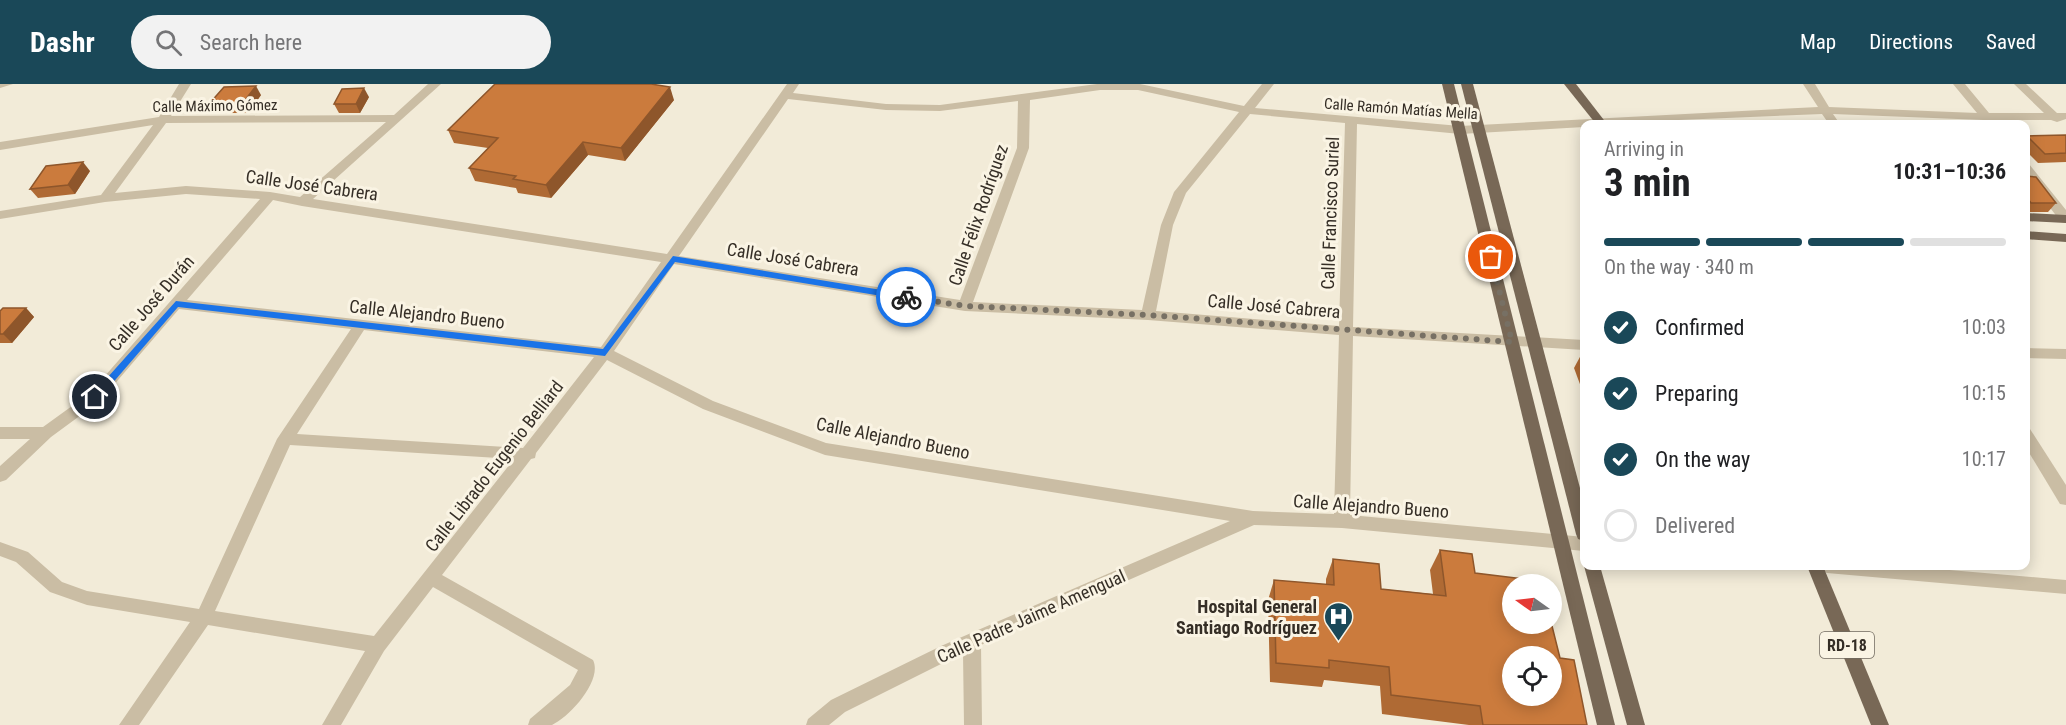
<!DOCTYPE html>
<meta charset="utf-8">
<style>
:root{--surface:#fff;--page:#f2f2f2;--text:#202124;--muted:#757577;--line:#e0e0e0;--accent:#1a4858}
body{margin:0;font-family:"Roboto Condensed",sans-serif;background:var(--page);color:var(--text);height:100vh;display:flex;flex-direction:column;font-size:22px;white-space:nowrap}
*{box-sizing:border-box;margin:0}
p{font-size:20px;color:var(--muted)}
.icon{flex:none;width:33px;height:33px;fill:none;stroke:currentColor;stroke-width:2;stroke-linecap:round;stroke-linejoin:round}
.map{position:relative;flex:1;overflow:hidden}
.side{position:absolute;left:1580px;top:36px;width:450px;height:450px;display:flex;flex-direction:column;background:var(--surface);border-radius:12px;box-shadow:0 3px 15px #0003}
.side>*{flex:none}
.needle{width:39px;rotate:284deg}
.controls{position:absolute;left:1502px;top:490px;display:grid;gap:12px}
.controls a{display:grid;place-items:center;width:60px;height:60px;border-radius:50%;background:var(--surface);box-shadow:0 3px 15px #0003;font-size:30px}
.pin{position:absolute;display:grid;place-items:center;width:51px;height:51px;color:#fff;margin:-26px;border:3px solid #fff;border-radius:50%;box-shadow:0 2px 6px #0007}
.courier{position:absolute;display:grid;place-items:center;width:60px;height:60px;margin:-30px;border:4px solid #1a73e8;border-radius:50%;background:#fff;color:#222;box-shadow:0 2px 8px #0007}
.head em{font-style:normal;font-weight:700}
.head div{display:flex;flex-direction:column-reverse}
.head{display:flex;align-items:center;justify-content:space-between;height:102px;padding:0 24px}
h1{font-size:39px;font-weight:700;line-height:45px}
.bar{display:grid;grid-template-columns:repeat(4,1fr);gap:9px 6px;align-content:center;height:72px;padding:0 24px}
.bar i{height:8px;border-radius:4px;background:var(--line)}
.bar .selected{background:var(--accent)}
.bar p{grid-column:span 4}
ol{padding:0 24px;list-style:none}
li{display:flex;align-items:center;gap:18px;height:66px}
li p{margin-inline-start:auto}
li .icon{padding:6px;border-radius:50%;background:var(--accent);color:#fff;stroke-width:4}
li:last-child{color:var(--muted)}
li i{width:33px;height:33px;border:3px solid var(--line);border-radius:50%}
header{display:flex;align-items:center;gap:36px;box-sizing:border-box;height:84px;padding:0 30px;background:var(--accent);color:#fff}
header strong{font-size:28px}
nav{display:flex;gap:33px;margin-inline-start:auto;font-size:21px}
.search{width:420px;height:54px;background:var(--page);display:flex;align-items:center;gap:15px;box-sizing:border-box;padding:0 21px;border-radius:33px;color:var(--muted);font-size:22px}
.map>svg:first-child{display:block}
</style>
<header>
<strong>Dashr</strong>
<div class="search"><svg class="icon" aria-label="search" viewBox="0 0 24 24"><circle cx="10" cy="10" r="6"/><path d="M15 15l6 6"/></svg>Search here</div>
<nav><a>Map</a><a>Directions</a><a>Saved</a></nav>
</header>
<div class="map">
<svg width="2066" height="641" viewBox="0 0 2066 641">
<rect width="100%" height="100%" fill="#f2ebd8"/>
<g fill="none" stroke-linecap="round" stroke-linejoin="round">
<g fill="#cabda4" fill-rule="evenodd">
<path d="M0 0H13L0 4Z"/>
<path d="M179 0H191L171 32 394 31 428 0H441L313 115 667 170 787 0H799L793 9 886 20 940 21 1097 0H1140L1244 22 1262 0H1274L1255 24 1460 42 1818 23 1803 0H1815L1829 23 1977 29 1953 0H1965L1989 29H2044L2014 0H2026L2057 29H2066V35L2057 38 2051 36H1995L1994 40H1986L1983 36 1833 30 1840 40H1829L1822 30 1584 40V43L1460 50 1357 40 1353 243 1584 256V266L1353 252 1350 431 1584 453V467L1342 444 1254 441 981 561 982 641H964L963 569 845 628 829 641H806L808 635 831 616 941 562 1230 437 825 371 703 325 607 276 536 369 535 374 531 375 442 491 593 576C603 596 570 633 552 641 546 641 534 641 528 641L530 635 570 601 578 586 433 503 384 567 341 641H322L365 567 208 541 139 641H119L190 538 87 521 50 508 16 478 0 472V458L28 468 62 498 87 507 199 525 277 355 351 245 179 225 100 317 51 353 6 396 0 398V382L30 355H0V343H43L90 309 260 115 186 110 105 118 0 135V127L101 111 153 41 0 66V58L159 33ZM1100 6H1138L1239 28 1174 108 1161 141 1142 226 973 218 1029 64 1030 16ZM788 15 886 26 940 27 1018 17 1017 64 960 216 679 172ZM1250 30 1345 39 1339 242 1156 227 1173 141 1186 109ZM386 38 300 113 270 108 186 102 115 109 166 39ZM273 116 302 122 661 178 601 263 187 216ZM674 180 965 227 1148 236 1339 251 1334 430 1253 427 826 359 713 317 614 267ZM364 246 594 273 523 364 297 350ZM290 361 514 375 374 552 215 527Z"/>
<path d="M2025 79 2029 80 2066 126V139L2061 138 2025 91Z"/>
<path d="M2025 264 2066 265V275L2025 274Z"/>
<path d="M2025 343 2030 345 2066 401V421L2060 420 2025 362Z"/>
<path d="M1819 482H1903L2066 496V510L1827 489 1821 487Z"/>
</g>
<g fill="#786856" fill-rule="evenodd">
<path d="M1442 0H1454L1615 641H1597Z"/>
<path d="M1461 0H1473L1584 419V457L1578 455 1576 450Z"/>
<path d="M1564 0H1576L1607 40H1596Z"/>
<path d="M2025 129 2066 131V139L2025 137Z"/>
<path d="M2025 147 2066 150V158L2025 155Z"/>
<path d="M1584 482H1600L1645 641H1627Z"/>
<path d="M1807 482H1823L1889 641H1871Z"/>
</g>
</g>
<g fill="#af6a34">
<path d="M261 11 248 29H215L209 20Z"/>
<path d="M369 13 360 29H339L334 20Z"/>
<path d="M674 16 625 77 588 71 551 114 518 109 516 104 475 97 469 84 488 64 454 59 448 46Z"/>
<path d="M2066 51V78L2038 79 2025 66V54L2027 52Z"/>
<path d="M90 87 75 110 38 114 30 105Z"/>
<path d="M2025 92 2056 119 2048 128H2025Z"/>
<path d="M26 224 34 233 12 259H0V227Z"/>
<path d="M1581 271H1584V311L1574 284Z"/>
<path d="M1440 466 1475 489 1560 574 1587 641H1469L1382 630 1380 602 1324 596 1322 603 1270 598 1268 516 1274 496 1326 501V495L1333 475 1381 505 1433 510 1430 486Z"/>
</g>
<g fill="#8e562b">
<path d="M256 2 261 11 248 29 242 20Z"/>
<path d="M670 3 674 16 625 77 621 64Z"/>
<path d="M364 4 369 13 360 29 356 20Z"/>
<path d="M583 58 588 71 551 114 546 101Z"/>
<path d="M83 78 90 87 75 110 68 101Z"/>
<path d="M26 224 34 233 12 259 3 250Z"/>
</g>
<g fill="#cb7b3d" stroke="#8e562b" stroke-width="1.5" fill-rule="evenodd">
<path d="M495 0H651L670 3 621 64 583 58 546 101 513 95 516 92 469 84 498 54 448 46Z"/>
<path d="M256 2 242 20H209L224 3Z"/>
<path d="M364 4 356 20H334L342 5Z"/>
<path d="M2066 51V69L2045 70 2027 52Z"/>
<path d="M83 78 68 101 30 105 46 82Z"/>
<path d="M2025 92 2036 93 2056 119H2031L2025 111Z"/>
<path d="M3 224H26L3 250H0V227Z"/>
<path d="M1581 271H1584V279Z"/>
<path d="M1440 466 1472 470 1475 489 1540 497 1541 501H1512V540H1551V538L1560 574 1574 576 1587 641H1483L1480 622 1391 611 1389 583 1329 576V584L1276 579 1274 496 1334 501 1333 475 1379 480 1381 505 1446 512ZM1512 573H1551V612H1512Z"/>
</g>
<path fill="#1a73e8" d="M673 172 906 210 911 213 906 216 675 178 605 272 178 223 98 316 90 313 176 217 603 265Z"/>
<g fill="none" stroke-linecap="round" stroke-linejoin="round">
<path stroke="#777064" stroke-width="6" stroke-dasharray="0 10.8" d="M906 213 966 222 1148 231 1512 258 1491 173"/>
</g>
<defs>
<symbol id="hospital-pin" viewBox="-11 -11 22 30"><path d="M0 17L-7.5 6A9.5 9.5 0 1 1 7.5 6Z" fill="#1a4858" stroke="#faf4e4"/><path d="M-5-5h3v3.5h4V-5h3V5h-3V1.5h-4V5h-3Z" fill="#fff"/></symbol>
</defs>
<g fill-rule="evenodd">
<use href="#hospital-pin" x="1322" y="516" width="33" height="45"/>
</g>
<g text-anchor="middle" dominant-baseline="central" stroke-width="6" stroke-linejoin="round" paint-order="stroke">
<g font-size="15" fill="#352e26" stroke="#faf4e4">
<text transform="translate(215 22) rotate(-1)">Calle Máximo Gómez</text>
<text transform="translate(1401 25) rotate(4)">Calle Ramón Matías Mella</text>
</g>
<rect fill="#faf4e4" stroke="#70695f" stroke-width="1.5" x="1820" y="548" width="54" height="26" rx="4.5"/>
<g font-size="16" font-weight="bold" fill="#352e26">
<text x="1847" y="561">RD-18</text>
</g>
<g font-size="18" fill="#352e26" stroke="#faf4e4">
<text transform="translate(312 101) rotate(8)">Calle José Cabrera</text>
<text transform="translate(1330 129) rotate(-88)">Calle Francisco Suriel</text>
<text transform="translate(978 131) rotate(-71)">Calle Félix Rodríguez</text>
<text transform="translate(793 175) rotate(9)">Calle José Cabrera</text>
<text transform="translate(151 219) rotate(-49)">Calle José Durán</text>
<text transform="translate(1274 222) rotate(5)">Calle José Cabrera</text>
<text transform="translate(427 230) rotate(6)">Calle Alejandro Bueno</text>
<text transform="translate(893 354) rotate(11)">Calle Alejandro Bueno</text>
<text transform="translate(494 382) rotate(-52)">Calle Librado Eugenio Belliard</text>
<text transform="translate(1371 422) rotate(4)">Calle Alejandro Bueno</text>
<text transform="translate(1031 532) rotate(-24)">Calle Padre Jaime Amengual</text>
</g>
<g font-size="18" font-weight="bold" fill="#352e26" stroke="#faf4e4" text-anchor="end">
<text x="1317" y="522">Hospital General<tspan x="1317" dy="21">Santiago Rodríguez</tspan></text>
</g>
</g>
</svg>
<div class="controls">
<a><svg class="needle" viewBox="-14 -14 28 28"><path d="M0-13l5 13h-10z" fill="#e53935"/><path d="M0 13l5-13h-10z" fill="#757577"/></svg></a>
<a><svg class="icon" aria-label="locate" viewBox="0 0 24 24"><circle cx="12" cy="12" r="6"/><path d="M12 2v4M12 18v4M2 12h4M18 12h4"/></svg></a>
</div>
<div class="pin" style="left:1491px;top:173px;background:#ea580c"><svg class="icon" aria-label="bag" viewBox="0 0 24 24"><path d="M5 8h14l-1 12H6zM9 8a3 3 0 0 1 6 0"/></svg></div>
<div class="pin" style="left:95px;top:313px;background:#1f2937"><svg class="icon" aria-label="home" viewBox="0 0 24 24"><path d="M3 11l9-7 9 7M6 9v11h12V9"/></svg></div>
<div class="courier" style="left:906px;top:213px"><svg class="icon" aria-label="bike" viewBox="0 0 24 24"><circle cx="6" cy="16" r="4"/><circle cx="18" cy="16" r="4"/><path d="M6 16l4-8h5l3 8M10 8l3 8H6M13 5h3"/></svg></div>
<section class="side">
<div class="head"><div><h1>3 min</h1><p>Arriving in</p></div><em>10:31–10:36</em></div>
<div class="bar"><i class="selected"></i><i class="selected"></i><i class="selected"></i><i></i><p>On the way · 340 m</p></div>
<ol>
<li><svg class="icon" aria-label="check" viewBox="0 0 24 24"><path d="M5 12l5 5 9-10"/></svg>Confirmed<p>10:03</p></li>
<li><svg class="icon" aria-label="check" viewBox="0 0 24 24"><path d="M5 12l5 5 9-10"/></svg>Preparing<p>10:15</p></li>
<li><svg class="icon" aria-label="check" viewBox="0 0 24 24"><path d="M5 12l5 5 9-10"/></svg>On the way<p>10:17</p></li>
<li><i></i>Delivered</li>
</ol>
</section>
</div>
